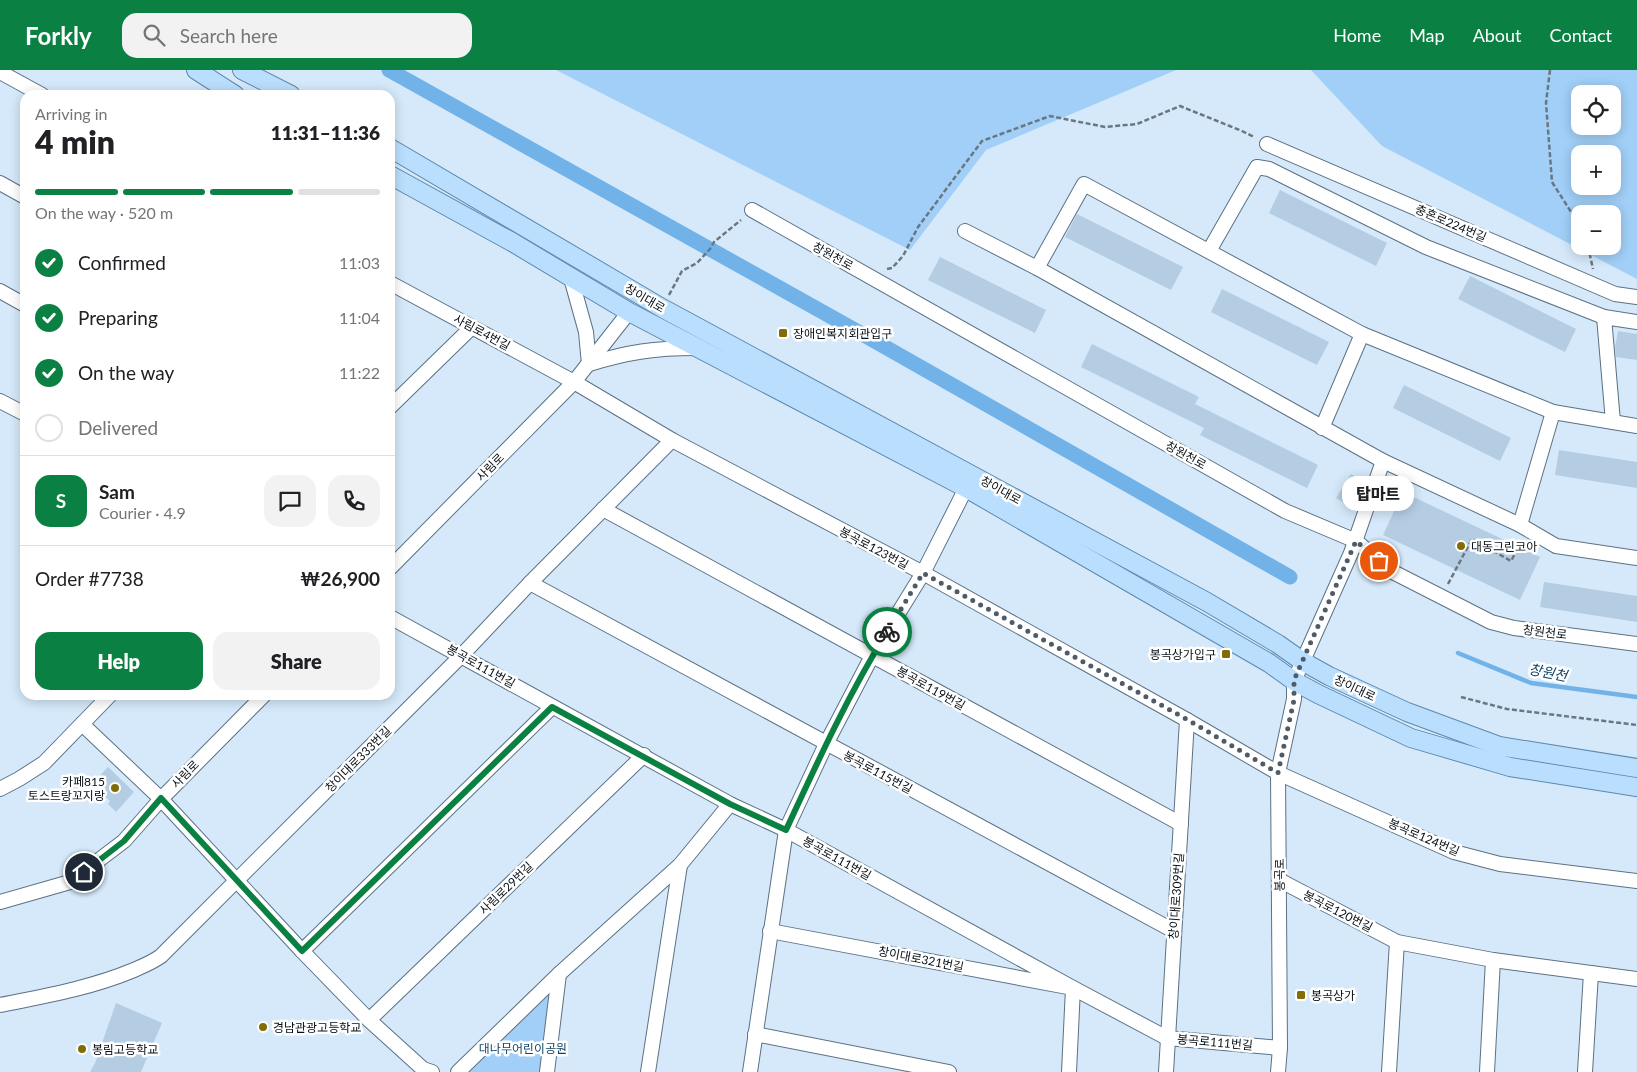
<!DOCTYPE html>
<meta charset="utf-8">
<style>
:root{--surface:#fff;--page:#f2f2f2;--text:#202124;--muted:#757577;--line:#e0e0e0;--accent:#0b8043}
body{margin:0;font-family:Lato,"Noto Sans KR",sans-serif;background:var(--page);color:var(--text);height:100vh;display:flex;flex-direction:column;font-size:19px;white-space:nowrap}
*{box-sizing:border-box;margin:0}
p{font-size:16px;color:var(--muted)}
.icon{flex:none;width:28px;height:28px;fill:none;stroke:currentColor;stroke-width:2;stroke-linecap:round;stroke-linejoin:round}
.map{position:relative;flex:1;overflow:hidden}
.panel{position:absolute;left:20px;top:20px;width:375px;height:610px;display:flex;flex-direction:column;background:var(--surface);border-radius:15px;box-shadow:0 2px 12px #0003}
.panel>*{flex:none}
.controls{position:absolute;left:1571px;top:15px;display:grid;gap:10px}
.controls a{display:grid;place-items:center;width:50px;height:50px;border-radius:10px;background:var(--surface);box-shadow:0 2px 12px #0003;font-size:25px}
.pin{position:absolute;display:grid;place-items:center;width:42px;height:42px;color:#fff;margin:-21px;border:2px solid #fff;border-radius:50%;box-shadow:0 1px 5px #0007}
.courier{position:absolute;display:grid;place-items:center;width:50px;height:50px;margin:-25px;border:4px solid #0b8043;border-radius:50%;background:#fff;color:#222;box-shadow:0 1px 6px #0007}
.bubble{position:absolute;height:35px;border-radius:15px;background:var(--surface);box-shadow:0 2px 12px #0003;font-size:16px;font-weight:800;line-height:35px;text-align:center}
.headline em{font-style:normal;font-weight:800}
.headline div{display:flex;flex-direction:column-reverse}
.headline{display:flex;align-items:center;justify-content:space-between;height:85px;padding:0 15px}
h1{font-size:32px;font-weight:800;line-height:38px}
.bar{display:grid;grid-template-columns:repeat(4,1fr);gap:8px 5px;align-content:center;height:60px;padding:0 15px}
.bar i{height:6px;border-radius:4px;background:var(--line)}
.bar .active{background:var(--accent)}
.bar p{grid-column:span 4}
.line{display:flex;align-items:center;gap:12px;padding:0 15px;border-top:1px solid var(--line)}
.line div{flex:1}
.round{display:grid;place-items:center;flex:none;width:52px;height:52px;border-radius:15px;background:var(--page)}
ol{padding:0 15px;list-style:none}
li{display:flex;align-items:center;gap:15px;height:55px}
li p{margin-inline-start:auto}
li .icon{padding:5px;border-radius:50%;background:var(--accent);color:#fff;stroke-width:4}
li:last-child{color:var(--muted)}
li i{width:28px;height:28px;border:2px solid var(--line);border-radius:50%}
.button{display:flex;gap:10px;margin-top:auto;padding:10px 15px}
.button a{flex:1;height:58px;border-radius:15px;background:var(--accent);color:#fff;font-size:20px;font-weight:800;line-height:58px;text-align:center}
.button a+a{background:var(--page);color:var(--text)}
header{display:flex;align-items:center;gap:30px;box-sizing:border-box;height:70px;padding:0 25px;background:var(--accent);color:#fff}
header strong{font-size:24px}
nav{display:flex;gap:28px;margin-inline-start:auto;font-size:18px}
.search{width:350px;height:45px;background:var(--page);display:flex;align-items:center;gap:12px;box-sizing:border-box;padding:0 18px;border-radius:15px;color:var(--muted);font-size:19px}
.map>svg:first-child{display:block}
</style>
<header>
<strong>Forkly</strong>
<div class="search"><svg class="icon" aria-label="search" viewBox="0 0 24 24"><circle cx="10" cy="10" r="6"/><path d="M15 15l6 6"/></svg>Search here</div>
<nav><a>Home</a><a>Map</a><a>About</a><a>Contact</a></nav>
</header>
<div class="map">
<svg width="1637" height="1002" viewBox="0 0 1637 1002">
<rect width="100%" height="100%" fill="#d5e9fa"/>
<g fill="#a1cff7" fill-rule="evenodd">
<path d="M556 0H1176L986 80 910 180Z"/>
<path d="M1311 0H1637V209L1382 76ZM1580 24H1612V56H1580ZM1580 84H1612V116H1580ZM1580 144H1612V176H1580Z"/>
<path d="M553 916 544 1002H466Z"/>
</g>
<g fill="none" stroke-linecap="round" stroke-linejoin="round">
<path stroke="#71b2e9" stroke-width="4.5" d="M1458 583 1531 613 1637 627"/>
<path stroke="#71b2e9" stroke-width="15" d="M389 0 871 269 1290 507"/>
</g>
<g fill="#b5cde3">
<path d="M1280 120 1387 173 1376 196 1269 143Z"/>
<path d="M1077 144 1183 197 1171 220 1065 167Z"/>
<path d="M940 187 1046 240 1035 263 928 210Z"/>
<path d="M1470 206 1576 259 1565 282 1458 229Z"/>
<path d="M1222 219 1329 272 1317 295 1211 242Z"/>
<path d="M1618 261 1637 264V290L1616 287 1615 277Z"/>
<path d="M1092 274 1199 327 1195 334 1318 395 1307 418 1200 365 1204 358 1081 297Z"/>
<path d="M1404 315 1511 368 1500 391 1393 338Z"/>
<path d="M1559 380 1637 392V418L1555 405Z"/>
<path d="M1351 404 1366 413 1361 428 1354 439 1336 428Z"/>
<path d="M1403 422 1540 487 1520 530 1383 465Z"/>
<path d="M1544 512 1637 526V552L1540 537Z"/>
<path d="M108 697 134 722 116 742 108 734 110 731 101 723 103 721 94 712Z"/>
<path d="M116 933 162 953 141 1002H90L95 993Z"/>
</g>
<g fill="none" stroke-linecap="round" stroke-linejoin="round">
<defs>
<g id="minor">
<path d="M0 2 42 25"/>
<path d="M1267 74 1615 224 1637 227"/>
<path d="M0 113 25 127"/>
<path d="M752 140 1285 441 1356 471 1391 501 1491 552 1514 558 1637 574"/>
<path d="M965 161 1037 198 1383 391 1520 455 1556 476 1637 488"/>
<path d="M1209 181 1257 97 1269 99 1426 177 1604 247"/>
<path d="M1037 198 1084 114 1362 264 1553 342 1637 356"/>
<path d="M571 208 586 262 589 294"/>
<path d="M390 213 574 312 672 370 923 503 1187 650 1278 703 1454 782 1500 794 1637 811"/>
<path d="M0 221 25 235"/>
<path d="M589 294C628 282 655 278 696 278"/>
<path d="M0 331 25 344"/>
<path d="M390 337 472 257"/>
<path d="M1613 352 1604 247 1637 252"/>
<path d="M1322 358 1362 264"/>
<path d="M603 439 1181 754"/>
<path d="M1520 455 1553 342"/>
<path d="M390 498 574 312 629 242"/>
<path d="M530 513 1174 861"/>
<path d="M390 547 730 734 786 760 1073 918 1167 968 1280 978"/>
<path d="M82 654 161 729 302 881 369 950 423 999 432 1002"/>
<path d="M0 719 19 709 44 693 110 625"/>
<path d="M1279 810 1397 872 1493 890 1637 909"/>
<path d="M0 832 70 812 124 771 161 729 264 625"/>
<path d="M770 861 1073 918 1069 1002"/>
<path d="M302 881 552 637"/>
<path d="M0 935C45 926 91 918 134 900 143 896 153 892 161 886L462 585 530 513 672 370"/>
<path d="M369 950 644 685"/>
<path d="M755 964 949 1002"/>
<path d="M458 1002 559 904 680 795 730 734"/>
<path d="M547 1002 559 904"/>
<path d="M648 1002 680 795"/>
<path d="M750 1002 786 760 826 674 872 586 923 503 966 418"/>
<path d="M1166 1002 1187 650"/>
<path d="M1278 1002 1280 978 1278 703 1294 629V611L1351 483 1383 391"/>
<path d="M1389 1002 1397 872"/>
<path d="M1487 1002 1493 890"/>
<path d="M1585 1002 1591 903"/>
</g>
<g id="major">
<path d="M196 0 235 25"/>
<path d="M242 0 291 25"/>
<path d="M390 78 662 238 1207 532 1278 574 1302 591 1329 606 1407 642 1499 676 1637 698"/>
<path d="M390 105 512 172 629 242 966 418 1269 593 1294 611 1318 624 1411 668 1510 697 1637 717"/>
</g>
</defs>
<use href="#minor" stroke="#5b7184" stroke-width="16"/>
<use href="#major" stroke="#5d88ad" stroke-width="20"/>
<g stroke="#697782" stroke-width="2.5" stroke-dasharray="5 2.5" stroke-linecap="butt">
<path d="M1550 0 1546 33 1552 112 1580 156"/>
<path d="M1588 176 1593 199"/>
<path d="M887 199 892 198 903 186 918 157 982 71 1050 46 1105 57 1137 54 1180 36 1242 61 1254 67"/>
<path d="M669 225 682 201 697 193 710 179 714 172 741 150"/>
<path d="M1448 514 1472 469 1511 491 1521 472"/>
<path d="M1461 627 1507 639 1637 655"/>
</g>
<use href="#minor" stroke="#fff" stroke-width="14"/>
<use href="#major" stroke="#badffe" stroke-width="18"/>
</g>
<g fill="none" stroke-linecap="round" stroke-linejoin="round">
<path stroke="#4f5b66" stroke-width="5" stroke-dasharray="0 9" d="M887 562 923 503 1188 650 1278 703 1294 630V610L1356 471 1379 491"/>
<path stroke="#0b8043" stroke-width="6" d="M84 802 124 771 161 728 302 881 552 637 730 734 786 760C817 693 848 625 887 562"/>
</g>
<g fill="#816c07" stroke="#fff" stroke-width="2">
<rect x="778" y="258" width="10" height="10" rx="2.5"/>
<circle cx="1461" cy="476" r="5"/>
<rect x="1221" y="579" width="10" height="10" rx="2.5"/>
<circle cx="115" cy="718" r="5"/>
<rect x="1296" y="920" width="10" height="10" rx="2.5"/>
<circle cx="263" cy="957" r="5"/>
<circle cx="82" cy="979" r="5"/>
</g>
<g text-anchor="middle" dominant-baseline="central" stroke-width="5" stroke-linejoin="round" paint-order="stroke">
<g font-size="12" fill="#070f16" stroke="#fff">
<text transform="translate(1451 153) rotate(23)">충혼로224번길</text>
<text transform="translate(833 186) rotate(29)">창원천로</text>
<text transform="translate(645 228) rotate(30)">창이대로</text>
<text transform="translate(482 262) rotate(28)">사림로4번길</text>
<text transform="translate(1186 385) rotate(29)">창원천로</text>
<text transform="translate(490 397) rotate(-45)">사림로</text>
<text transform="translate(1001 420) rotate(29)">창이대로</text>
<text transform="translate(874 478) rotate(28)">봉곡로123번길</text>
<text transform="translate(1545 562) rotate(7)">창원천로</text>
<text transform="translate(481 596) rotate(29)">봉곡로111번길</text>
<text transform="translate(931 618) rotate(29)">봉곡로119번길</text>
<text transform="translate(1355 618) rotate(25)">창이대로</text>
<text transform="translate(358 689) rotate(-45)">창이대로333번길</text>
<text transform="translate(878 702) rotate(28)">봉곡로115번길</text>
<text transform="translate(185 704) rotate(-45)">사림로</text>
<text transform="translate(1424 767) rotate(23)">봉곡로124번길</text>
<text transform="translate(837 788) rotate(29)">봉곡로111번길</text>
<text transform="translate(1279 805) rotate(-90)">봉곡로</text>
<text transform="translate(506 818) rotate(-44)">사림로29번길</text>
<text transform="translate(1176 826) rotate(-86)">창이대로309번길</text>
<text transform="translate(1338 841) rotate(27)">봉곡로120번길</text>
<text transform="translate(921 889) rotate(11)">창이대로321번길</text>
<text transform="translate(1215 972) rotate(5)">봉곡로111번길</text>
</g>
<g font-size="12" fill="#070f16" stroke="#fff" text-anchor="start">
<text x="793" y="263">장애인복지회관입구</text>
<text x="1471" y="476">대동그린코아</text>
<text x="1216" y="584" text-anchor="end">봉곡상가입구</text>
<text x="105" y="711" text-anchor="end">카페815<tspan x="105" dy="14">토스트랑꼬지랑</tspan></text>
<text x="1311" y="925">봉곡상가</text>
<text x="273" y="957">경남관광고등학교</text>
<text x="92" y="979">봉림고등학교</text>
</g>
<g font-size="12" fill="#134468" stroke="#fff">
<text x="523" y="978">대나무어린이공원</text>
</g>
<g font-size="14" font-style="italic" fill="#144569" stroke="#fff">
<text transform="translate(1548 602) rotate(11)">창원천</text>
</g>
</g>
</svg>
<div class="controls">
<a><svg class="icon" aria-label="locate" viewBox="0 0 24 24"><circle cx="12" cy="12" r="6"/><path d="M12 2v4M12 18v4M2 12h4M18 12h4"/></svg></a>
<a>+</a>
<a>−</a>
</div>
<div class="pin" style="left:1379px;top:491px;background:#ea580c"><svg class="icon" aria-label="bag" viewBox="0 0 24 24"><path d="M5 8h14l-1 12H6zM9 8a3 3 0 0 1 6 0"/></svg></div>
<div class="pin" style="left:84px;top:802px;background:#1f2937"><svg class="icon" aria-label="home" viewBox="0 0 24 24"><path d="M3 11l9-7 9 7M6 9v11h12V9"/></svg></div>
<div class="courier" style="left:887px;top:562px"><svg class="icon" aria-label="bike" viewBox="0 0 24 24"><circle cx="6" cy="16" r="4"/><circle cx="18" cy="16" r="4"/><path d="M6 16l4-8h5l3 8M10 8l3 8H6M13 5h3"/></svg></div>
<div class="bubble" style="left:1342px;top:406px;width:72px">탑마트</div>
<section class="panel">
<div class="headline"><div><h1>4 min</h1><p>Arriving in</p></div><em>11:31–11:36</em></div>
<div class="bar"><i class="active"></i><i class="active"></i><i class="active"></i><i></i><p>On the way · 520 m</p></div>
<ol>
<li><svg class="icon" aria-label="check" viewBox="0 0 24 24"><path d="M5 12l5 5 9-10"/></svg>Confirmed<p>11:03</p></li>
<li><svg class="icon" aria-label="check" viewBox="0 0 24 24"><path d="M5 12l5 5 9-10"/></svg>Preparing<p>11:04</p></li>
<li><svg class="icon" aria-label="check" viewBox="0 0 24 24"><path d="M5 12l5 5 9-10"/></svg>On the way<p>11:22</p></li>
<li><i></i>Delivered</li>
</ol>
<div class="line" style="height:90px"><b class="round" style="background:var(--accent);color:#fff">S</b><div><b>Sam</b><p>Courier · 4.9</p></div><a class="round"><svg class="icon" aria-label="chat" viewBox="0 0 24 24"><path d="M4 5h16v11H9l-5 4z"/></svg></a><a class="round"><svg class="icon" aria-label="phone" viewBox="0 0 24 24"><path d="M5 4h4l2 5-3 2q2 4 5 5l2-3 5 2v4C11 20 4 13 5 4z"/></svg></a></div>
<div class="line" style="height:65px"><div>Order #7738</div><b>₩26,900</b></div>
<div class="button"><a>Help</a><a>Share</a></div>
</section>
</div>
